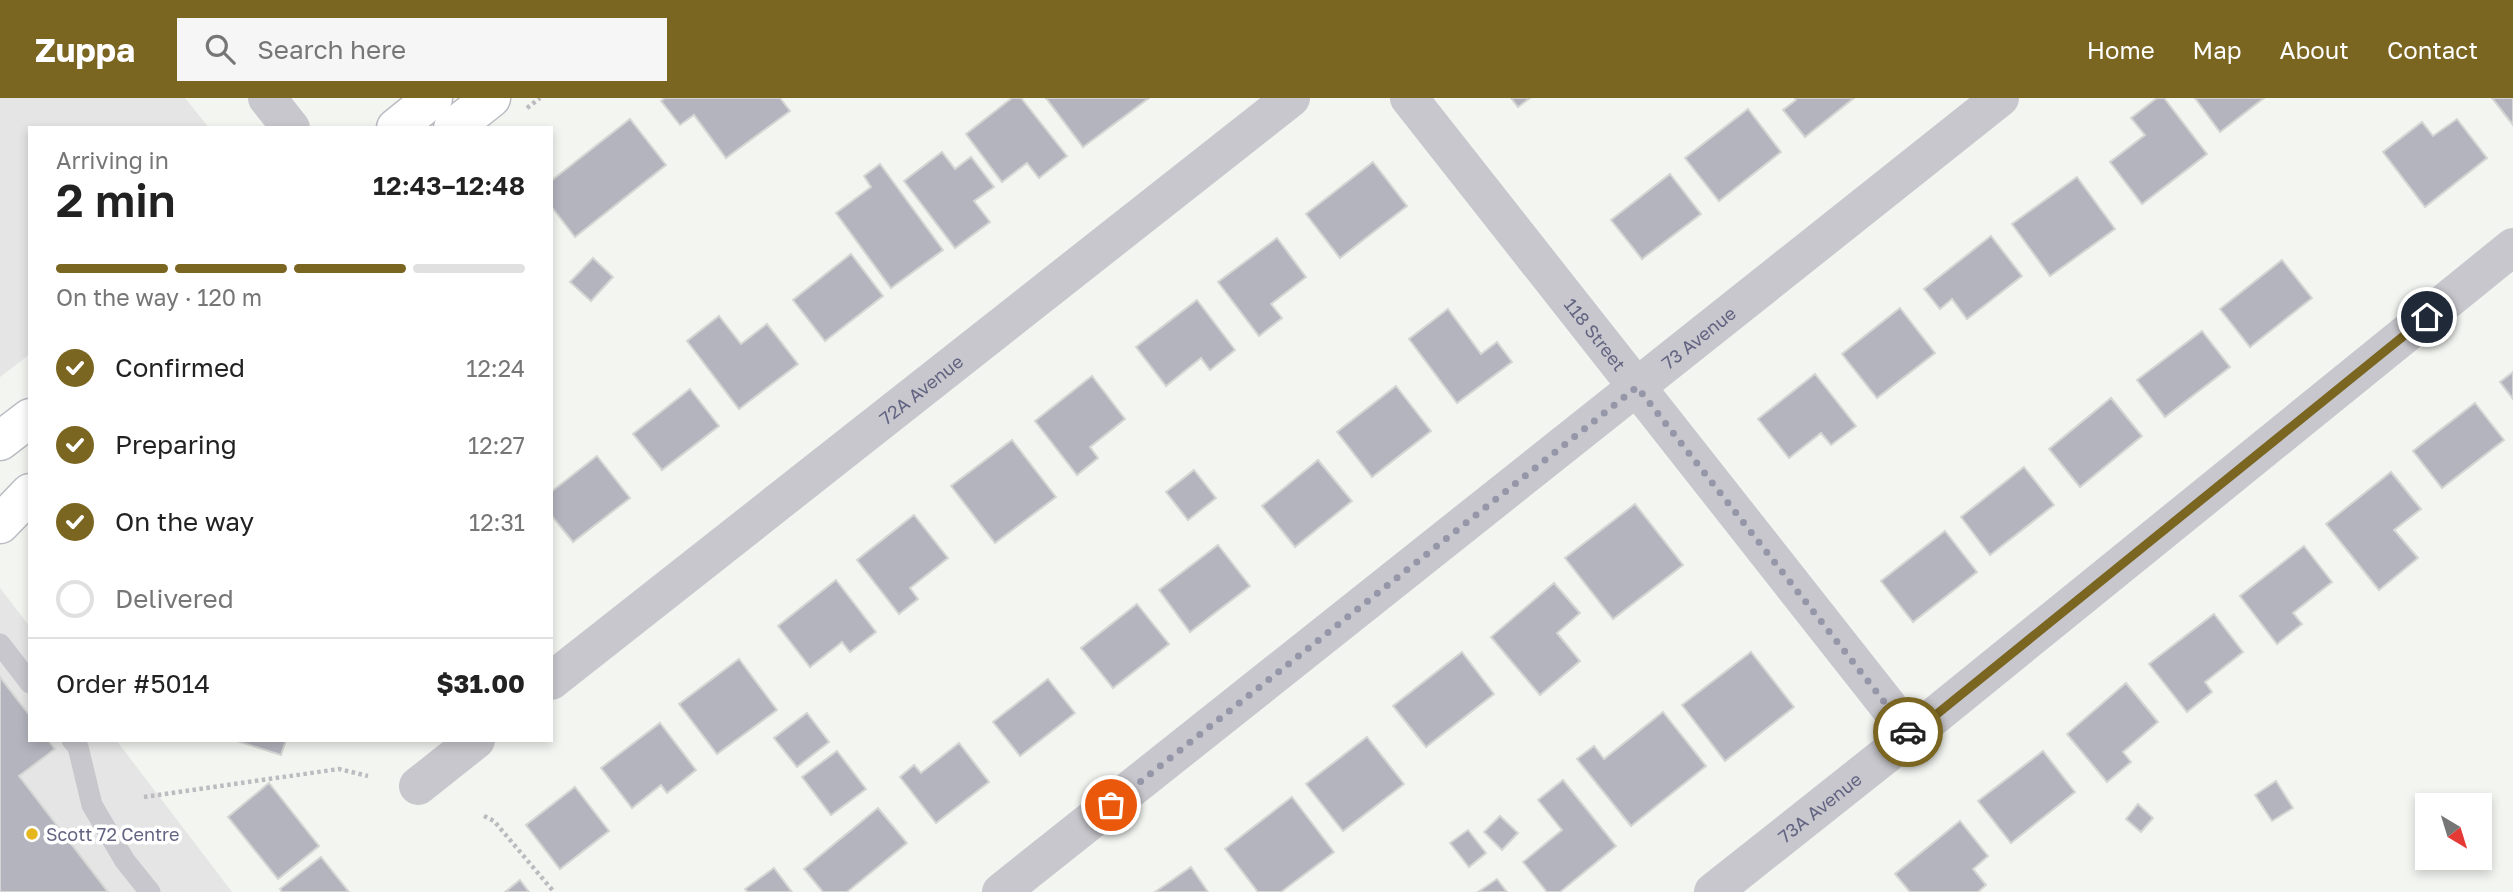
<!DOCTYPE html>
<meta charset="utf-8">
<style>
:root{--surface:#fff;--page:#f6f6f6;--text:#222;--muted:#767676;--line:#e0e0e0;--accent:#7a6521}
body{margin:0;font-family:"Golos Text",sans-serif;background:var(--page);color:var(--text);height:100vh;display:flex;flex-direction:column;font-size:26px;white-space:nowrap}
*{box-sizing:border-box;margin:0}
p{font-size:23px;color:var(--muted)}
.icon{flex:none;width:38px;height:38px;fill:none;stroke:currentColor;stroke-width:2;stroke-linecap:round;stroke-linejoin:round}
.map{position:relative;flex:1;overflow:hidden}
.sheet{position:absolute;left:28px;top:28px;width:525px;height:616px;display:flex;flex-direction:column;background:var(--surface);border-radius:0px;box-shadow:0 4px 10px #0003}
.sheet>*{flex:none}
.needle{width:46px;rotate:142deg}
.buttons{position:absolute;left:2415px;top:695px;display:grid;gap:14px}
.buttons a{display:grid;place-items:center;width:77px;height:77px;border-radius:0px;background:var(--surface);box-shadow:0 4px 10px #0003;font-size:35px}
.pin{position:absolute;display:grid;place-items:center;width:60px;height:60px;color:#fff;margin:-30px;border:4px solid #fff;border-radius:50%;box-shadow:0 2px 7px #0007}
.courier{position:absolute;display:grid;place-items:center;width:70px;height:70px;margin:-35px;border:5px solid #7a6521;border-radius:50%;background:#fff;color:#222;box-shadow:0 2px 9px #0007}
.headline em{font-style:normal;font-weight:600}
.headline div{display:flex;flex-direction:column-reverse}
.headline{display:flex;align-items:center;justify-content:space-between;height:119px;padding:0 28px}
h1{font-size:46px;font-weight:600;line-height:52px}
.bar{display:grid;grid-template-columns:repeat(4,1fr);gap:10px 7px;align-content:center;height:84px;padding:0 28px}
.bar i{height:9px;border-radius:5px;background:var(--line)}
.bar .active{background:var(--accent)}
.bar p{grid-column:span 4}
.line{display:flex;align-items:center;gap:18px;padding:0 28px;border-top:2px solid var(--line)}
.line div{flex:1}
ol{padding:0 28px;list-style:none}
li{display:flex;align-items:center;gap:21px;height:77px}
li p{margin-inline-start:auto}
li .icon{padding:7px;border-radius:50%;background:var(--accent);color:#fff;stroke-width:4}
li:last-child{color:var(--muted)}
li i{width:38px;height:38px;border:4px solid var(--line);border-radius:50%}
header{display:flex;align-items:center;gap:42px;box-sizing:border-box;height:98px;padding:0 35px;background:var(--accent);color:#fff}
header strong{font-size:33px}
nav{display:flex;gap:38px;margin-inline-start:auto;font-size:24px}
.search{width:490px;height:63px;background:var(--page);display:flex;align-items:center;gap:18px;box-sizing:border-box;padding:0 24px;border-radius:0px;color:var(--muted);font-size:26px}
.map>svg:first-child{display:block}
</style>
<header>
<strong>Zuppa</strong>
<div class="search"><svg class="icon" aria-label="search" viewBox="0 0 24 24"><circle cx="10" cy="10" r="6"/><path d="M15 15l6 6"/></svg>Search here</div>
<nav><a>Home</a><a>Map</a><a>About</a><a>Contact</a></nav>
</header>
<div class="map">
<svg width="2513" height="794" viewBox="0 0 2513 794">
<rect width="100%" height="100%" fill="#f3f5f1"/>
<g fill="#e4e5e4">
<path d="M0 0H185L209 30H30V256L0 279Z"/>
<path d="M0 490 30 529V642H116L232 794H0Z"/>
</g>
<g fill="#b3b4be" stroke="#d5d6d3" stroke-width="2">
<path d="M665 0H780L790 13 726 60 694 17 680 27 661 3Z"/>
<path d="M1012 0H1021L1067 58 1039 80 1027 65 1002 84 966 36Z"/>
<path d="M1046 0H1149L1083 49Z"/>
<path d="M1511 0H1530L1518 9Z"/>
<path d="M1795 0H1854L1805 39 1783 12 1796 2Z"/>
<path d="M2157 0H2164L2207 56 2142 106 2110 64 2145 37 2131 20Z"/>
<path d="M2195 0H2264L2220 34Z"/>
<path d="M2492 0H2513V27Z"/>
<path d="M1748 11 1781 54 1719 103 1685 60Z"/>
<path d="M630 21 666 67 575 139 551 108V83Z"/>
<path d="M2457 21 2487 60 2425 109 2383 54 2422 24 2433 38Z"/>
<path d="M942 54 955 71 971 59 994 89 974 103 990 124 955 150 904 83Z"/>
<path d="M1373 64 1407 108 1340 160 1306 116Z"/>
<path d="M880 66 943 152 891 190 836 115 871 89 864 78Z"/>
<path d="M1670 76 1701 116 1642 161 1611 122Z"/>
<path d="M2077 79 2115 131 2050 178 2012 126Z"/>
<path d="M1991 138 2022 178 1967 221 1952 201 1940 211 1924 191Z"/>
<path d="M1277 140 1306 179 1271 206 1282 220 1259 238 1218 184Z"/>
<path d="M851 156 883 198 825 243 793 202Z"/>
<path d="M593 160 613 179 591 203 570 184Z"/>
<path d="M2282 162 2312 200 2250 249 2220 211Z"/>
<path d="M1197 202 1235 252 1210 272 1201 260 1166 288 1136 249Z"/>
<path d="M1900 210 1935 255 1877 300 1842 256Z"/>
<path d="M1448 211 1481 256 1497 244 1512 264 1457 305 1409 241Z"/>
<path d="M719 218 741 246 767 226 798 266 739 311 687 243Z"/>
<path d="M2202 233 2230 269 2165 319 2137 282Z"/>
<path d="M2513 274V301L2500 284Z"/>
<path d="M1815 276 1856 328 1831 347 1821 335 1789 360 1758 321Z"/>
<path d="M1092 278 1125 321 1090 349 1098 360 1077 377 1035 323Z"/>
<path d="M1396 288 1431 333 1372 379 1337 334Z"/>
<path d="M690 291 719 328 662 372 633 336Z"/>
<path d="M2111 300 2142 338 2080 389 2049 351Z"/>
<path d="M2475 305 2504 342 2442 390 2413 353Z"/>
<path d="M1012 342 1056 399 995 445 951 388Z"/>
<path d="M597 358 630 400 573 444 551 417V394Z"/>
<path d="M1318 362 1352 403 1295 449 1262 408Z"/>
<path d="M2024 369 2054 407 1990 457 1961 419Z"/>
<path d="M1194 372 1216 400 1188 422 1166 394Z"/>
<path d="M2391 374 2421 411 2394 432 2418 460 2379 492 2326 426Z"/>
<path d="M1635 406 1683 467 1613 521 1565 460Z"/>
<path d="M914 417 948 460 910 490 918 501 899 516 857 462Z"/>
<path d="M1945 433 1977 474 1913 524 1881 483Z"/>
<path d="M1218 447 1250 488 1190 534 1159 492Z"/>
<path d="M2304 448 2332 484 2293 515 2302 526 2277 546 2240 498Z"/>
<path d="M836 482 876 534 850 554 842 544 810 569 778 528Z"/>
<path d="M1554 485 1580 515 1557 535 1580 563 1540 597 1491 539Z"/>
<path d="M1137 506 1169 546 1113 590 1081 550Z"/>
<path d="M2214 516 2243 554 2205 584 2212 594 2187 614 2149 566Z"/>
<path d="M1462 554 1494 596 1426 649 1393 608Z"/>
<path d="M1751 554 1794 609 1725 663 1682 607Z"/>
<path d="M739 561 777 612 717 656 679 606Z"/>
<path d="M0 579 30 618V642H48L55 651 19 678 108 794H0Z"/>
<path d="M1048 581 1075 615 1020 658 993 624Z"/>
<path d="M2126 585 2158 624 2123 654 2131 664 2107 684 2067 636Z"/>
<path d="M1663 614 1706 668 1631 728 1577 661 1594 648 1604 661Z"/>
<path d="M807 615 829 644 797 669 774 640Z"/>
<path d="M660 625 696 672 667 695 661 687 632 710 601 670Z"/>
<path d="M1367 639 1404 686 1343 733 1306 686Z"/>
<path d="M234 642H286L281 657Z"/>
<path d="M959 645 989 684 936 725 900 679 914 667 921 675Z"/>
<path d="M837 653 866 691 831 717 802 679Z"/>
<path d="M2043 653 2075 694 2011 745 1978 703Z"/>
<path d="M1563 682 1616 748 1560 794H1547L1523 764 1562 732 1538 702Z"/>
<path d="M2276 683 2293 710 2272 723 2255 697Z"/>
<path d="M269 685 319 748 278 781 228 719Z"/>
<path d="M575 689 609 733 560 771 526 727Z"/>
<path d="M1292 699 1334 754 1281 794H1258L1225 751Z"/>
<path d="M2138 706 2153 720 2141 734 2126 721Z"/>
<path d="M878 710 907 745 847 794H823L804 771Z"/>
<path d="M1500 718 1518 735 1502 752 1484 734Z"/>
<path d="M1960 723 1988 758 1973 771 1986 787 1978 794H1910L1895 776Z"/>
<path d="M1468 732 1486 755 1469 769 1450 745Z"/>
<path d="M321 759 349 794H282L280 791Z"/>
<path d="M1191 769 1208 794H1155Z"/>
<path d="M774 770 792 794H748L745 791Z"/>
<path d="M1497 781 1507 794H1478Z"/>
<path d="M520 782 529 794H505Z"/>
</g>
<g fill="none" stroke-linecap="round" stroke-linejoin="round">
<defs>
<g id="secondary">
<path d="M396 30 433 0"/>
<path d="M453 30 491 0"/>
<path d="M0 343 30 320"/>
<path d="M0 426 30 395"/>
</g>
</defs>
<use href="#secondary" stroke="#bbbbc3" stroke-width="41"/>
<g stroke="#bcbcc0" stroke-width="4.5" stroke-dasharray="3.5 3.5" stroke-linecap="butt">
<path d="M527 10 540 0"/>
<path d="M144 699 339 671 368 678"/>
<path d="M484 718 494 723 554 794"/>
</g>
<g stroke="#c7c7cd" stroke-width="21">
<path d="M0 546 30 585"/>
<path d="M72 642 78 649 92 707 125 763 150 794"/>
</g>
<g stroke="#c7c7cd" stroke-width="38">
<path id="s1" d="M1409 0 1911 637"/>
<path id="s2" d="M551 583 1291 0"/>
<path d="M418 688 476 642"/>
<path id="s3" d="M1001 794 2000 0"/>
<path id="s4" d="M1713 794 1911 637 2513 149"/>
</g>
<path stroke="#c7c7cd" stroke-width="38" d="M267 0 291 30"/>
<use href="#secondary" stroke="#fff" stroke-width="38"/>
</g>
<g fill="none" stroke-linecap="round" stroke-linejoin="round">
<path stroke="#9597a9" stroke-width="7" stroke-dasharray="0 12.6" d="M1111 707 1637 289 1908 634"/>
<path stroke="#7a6521" stroke-width="9" d="M1908 634 1911 637 2427 219"/>
</g>
<circle fill="#e6b61f" stroke="#fff" stroke-width="2.5" cx="32" cy="736" r="7"/>
<g text-anchor="middle" dominant-baseline="central" stroke-width="7" stroke-linejoin="round" paint-order="stroke">
<g font-size="18" fill="#636482" stroke="#fff">
<text stroke="none"><textPath href="#s1" startOffset="301">118 Street</textPath></text>
<text stroke="none"><textPath href="#s3" startOffset="891">73 Avenue</textPath></text>
<text stroke="none"><textPath href="#s2" startOffset="471">72A Avenue</textPath></text>
<text stroke="none"><textPath href="#s4" startOffset="136">73A Avenue</textPath></text>
</g>
<g font-size="18" fill="#636482" stroke="#fff" text-anchor="start">
<text x="46" y="736">Scott 72 Centre</text>
</g>
</g>
</svg>
<div class="buttons">
<a><svg class="needle" viewBox="-14 -14 28 28"><path d="M0-13l5 13h-10z" fill="#e53935"/><path d="M0 13l5-13h-10z" fill="#767676"/></svg></a>
</div>
<div class="pin" style="left:1111px;top:707px;background:#ea580c"><svg class="icon" aria-label="bag" viewBox="0 0 24 24"><path d="M5 8h14l-1 12H6zM9 8a3 3 0 0 1 6 0"/></svg></div>
<div class="pin" style="left:2427px;top:219px;background:#1f2937"><svg class="icon" aria-label="home" viewBox="0 0 24 24"><path d="M3 11l9-7 9 7M6 9v11h12V9"/></svg></div>
<div class="courier" style="left:1908px;top:634px"><svg class="icon" aria-label="car" viewBox="0 0 24 24"><path d="M5 17H2v-5l4-1 3-4h7l3 4 3 1v5h-3M9 17h6M6 11h13"/><circle cx="7" cy="17" r="2"/><circle cx="17" cy="17" r="2"/></svg></div>
<section class="sheet">
<div class="headline"><div><h1>2 min</h1><p>Arriving in</p></div><em>12:43–12:48</em></div>
<div class="bar"><i class="active"></i><i class="active"></i><i class="active"></i><i></i><p>On the way · 120 m</p></div>
<ol>
<li><svg class="icon" aria-label="check" viewBox="0 0 24 24"><path d="M5 12l5 5 9-10"/></svg>Confirmed<p>12:24</p></li>
<li><svg class="icon" aria-label="check" viewBox="0 0 24 24"><path d="M5 12l5 5 9-10"/></svg>Preparing<p>12:27</p></li>
<li><svg class="icon" aria-label="check" viewBox="0 0 24 24"><path d="M5 12l5 5 9-10"/></svg>On the way<p>12:31</p></li>
<li><i></i>Delivered</li>
</ol>
<div class="line" style="height:91px"><div>Order #5014</div><b>$31.00</b></div>
</section>
</div>
